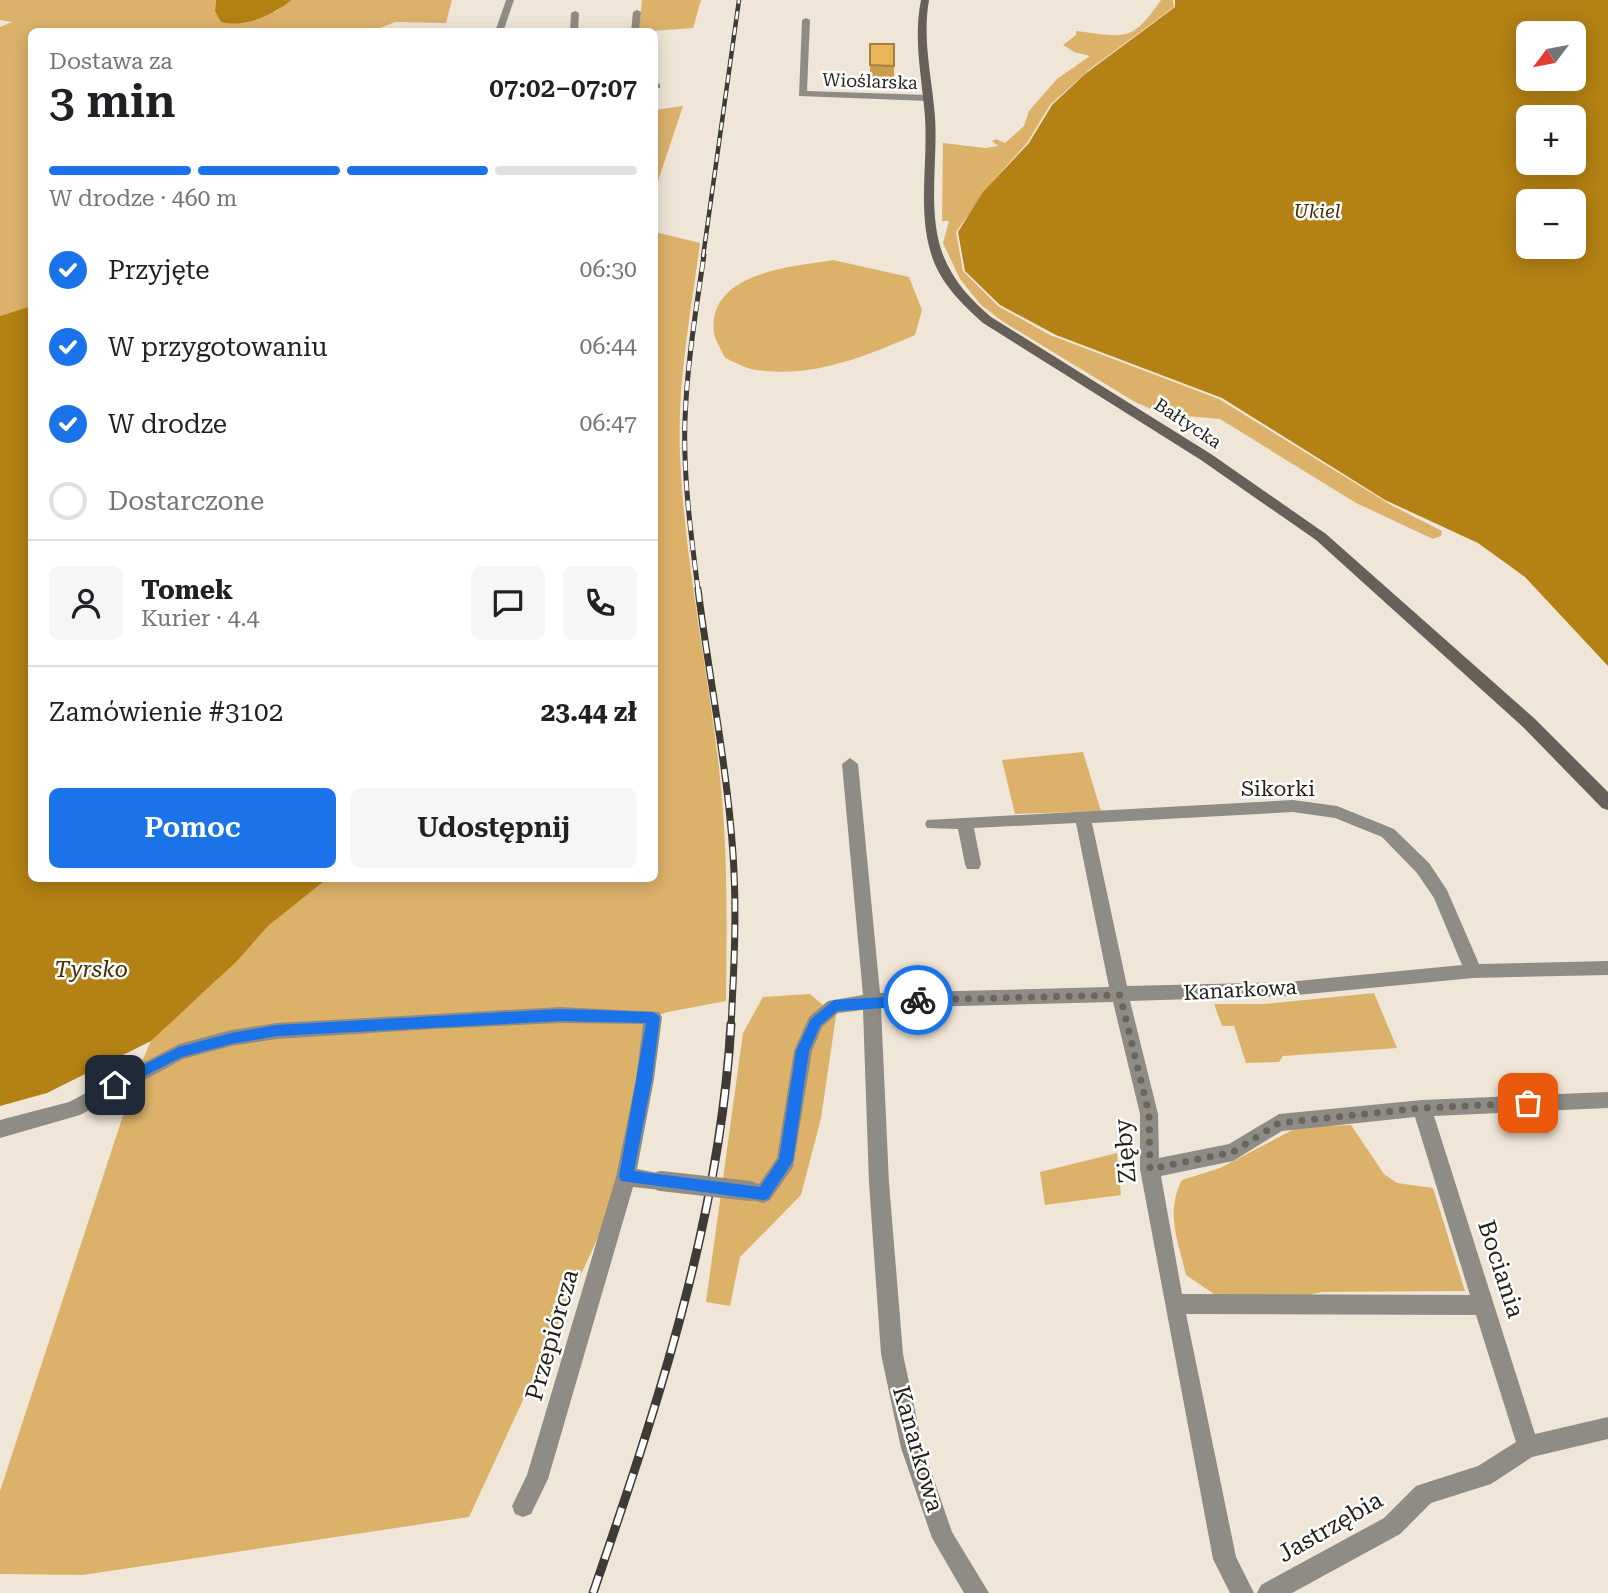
<!DOCTYPE html>
<html lang="pl">
<meta charset="utf-8">
<style>
:root{--surface:#fff;--page:#f6f6f6;--text:#202124;--muted:#757577;--line:#e0e0e0;--accent:#1a73e8}
body{margin:0;font-family:"Roboto Serif",serif;background:var(--page);color:var(--text);height:100vh;display:flex;flex-direction:column;font-size:26px;white-space:nowrap}
*{box-sizing:border-box;margin:0}
p{font-size:23px;color:var(--muted)}
.icon{flex:none;width:38px;height:38px;fill:none;stroke:currentColor;stroke-width:2;stroke-linecap:round;stroke-linejoin:round}
.map{position:relative;flex:1;overflow:hidden}
.side{position:absolute;left:28px;top:28px;width:630px;height:854px;display:flex;flex-direction:column;background:var(--surface);border-radius:10px;box-shadow:0 4px 18px #0003}
.side>*{flex:none}
.needle{width:46px;rotate:238deg}
.tools{position:absolute;left:1516px;top:21px;display:grid;gap:14px}
.tools a{display:grid;place-items:center;width:70px;height:70px;border-radius:10px;background:var(--surface);box-shadow:0 4px 18px #0003;font-size:35px}
.pin{position:absolute;display:grid;place-items:center;width:60px;height:60px;color:#fff;margin:-30px;border-radius:14px;box-shadow:0 4px 10px #0006}
.courier{position:absolute;display:grid;place-items:center;width:70px;height:70px;margin:-35px;border:5px solid #1a73e8;border-radius:50%;background:#fff;color:#222;box-shadow:0 2px 9px #0007}
.overview em{font-style:normal;font-weight:600}
.overview div{display:flex;flex-direction:column-reverse}
.overview{display:flex;align-items:center;justify-content:space-between;height:119px;padding:0 21px}
h1{font-size:46px;font-weight:600;line-height:52px}
.bar{display:grid;grid-template-columns:repeat(4,1fr);gap:10px 7px;align-content:center;height:84px;padding:0 21px}
.bar i{height:9px;border-radius:5px;background:var(--line)}
.bar .current{background:var(--accent)}
.bar p{grid-column:span 4}
.line{display:flex;align-items:center;gap:18px;padding:0 21px;border-top:2px solid var(--line)}
.line div{flex:1}
.round{display:grid;place-items:center;flex:none;width:74px;height:74px;border-radius:10px;background:var(--page)}
ol{padding:0 21px;list-style:none}
li{display:flex;align-items:center;gap:21px;height:77px}
li p{margin-inline-start:auto}
li .icon{padding:7px;border-radius:50%;background:var(--accent);color:#fff;stroke-width:4}
li:last-child{color:var(--muted)}
li i{width:38px;height:38px;border:4px solid var(--line);border-radius:50%}
.primary-button{display:flex;gap:14px;margin-top:auto;padding:14px 21px}
.primary-button a{flex:1;height:80px;border-radius:10px;background:var(--accent);color:#fff;font-size:28px;font-weight:600;line-height:80px;text-align:center}
.primary-button a+a{background:var(--page);color:var(--text)}
.map>svg:first-child{display:block}
</style>
<div class="map">
<svg width="1608" height="1593" viewBox="0 0 1608 1593">
<rect width="100%" height="100%" fill="#f0e6d7"/>
<g fill="#dcb26b">
<path d="M0 0H216L215 11 275 12 292 0H452L446 23 395 22 373 31 32 32 31 306 0 316V27L12 22 0 20Z"/>
<path d="M642 0H701L693 28 639 32Z"/>
<path d="M1161 0H1173L1174 7 1090 69 1050 105 1027 143 994 180 956 232 963 271 998 306 1050 335 1219 399 1391 505 1442 531 1441 536 1433 539 1356 503 1220 419 1163 414 1135 402 1002 321 981 305 960 279 943 243 949 221H942L943 143 985 148 998 146 992 141 996 139 1005 143 1024 126 1029 111 1057 79 1090 56 1074 52 1063 45 1076 35V31C1126 37 1131 43 1161 0Z"/>
<path d="M683 106 655 190V110Z"/>
<path d="M655 232 700 243C691 312 677 383 680 453 684 559 707 663 719 768 728 846 727 923 726 1001L668 1012 653 1017 626 1177 469 1517 83 1575 0 1574V1491L137 1073 151 1041 162 1029 217 980 268 926 327 879 654 878Z"/>
<path d="M833 260 909 277 922 310 915 335C864 357 813 378 756 370 746 369 735 362 725 358 722 350 715 341 714 333 707 272 791 267 833 260Z"/>
<path d="M1083 752 1101 811 1015 814 1002 760Z"/>
<path d="M1374 993 1397 1048 1283 1056 1279 1062 1246 1063 1234 1026H1222L1214 1004H1264Z"/>
<path d="M810 994 836 1016 821 1118 801 1195 740 1257 730 1306 706 1302 743 1033 763 997Z"/>
<path d="M1351 1125 1384 1174 1397 1183 1433 1188 1465 1291 1322 1292 1290 1299 1218 1297 1186 1275C1178 1240 1165 1213 1182 1180L1220 1168 1298 1127Z"/>
<path d="M1117 1153 1121 1195 1045 1205 1040 1172Z"/>
</g>
<g fill="#b38114" fill-rule="evenodd">
<path d="M216 0H292C272 15 246 28 221 22L215 11Z"/>
<path d="M1175 0H1608V666L1525 577 1478 543 1385 500 1222 398 1056 335 1000 305 965 271 958 232 983 192 1029 143 1052 105 1085 74 1175 7ZM1573 33V79H1528V33ZM1573 117V163H1528V117ZM1528 201H1573V247H1528Z"/>
<path d="M31 306 32 878 327 879 268 926 236 962 151 1041 47 1093 0 1106V316Z"/>
</g>
<g fill="none" stroke-linecap="round" stroke-linejoin="round">
<g fill="#8f8c85" fill-rule="evenodd">
<path d="M506 0H514L503 32H495Z"/>
<path d="M637 10 641 12 639 32H631L633 12Z"/>
<path d="M575 11 579 13 578 32H570L571 13Z"/>
<path d="M806 18 810 20 807 91 928 95 933 98 928 101 799 96 802 20Z"/>
<path d="M654 82 660 84V88H654Z"/>
<path d="M850 758 858 764 880 993 1109 987 1076 823 974 828 981 864 979 869H967L965 864 958 829 927 828 925 824 927 820 1293 800 1337 806 1394 829 1429 863 1447 890 1479 964 1608 961V975L1473 978 1287 996 1130 1001 1158 1114 1159 1158 1229 1144 1279 1114 1422 1100 1608 1092V1108L1434 1116 1535 1434 1608 1417V1439L1532 1457 1491 1484 1431 1503 1400 1534 1292 1593H1257L1261 1585 1384 1518 1416 1486 1478 1466 1516 1442 1476 1315 1186 1314 1236 1557 1254 1593H1230L1213 1559 1140 1169V1114L1113 1002 881 1008 889 1183 903 1354 923 1448 952 1532 989 1593H964L932 1538 901 1448 881 1354 869 1183 863 1010 838 1013 822 1027 812 1051 793 1167 770 1200 763 1203 743 1197 740 1191 743 1185 750 1182 759 1184 777 1158 794 1051 809 1017 828 1001 863 995 842 764ZM1293 812 1335 818 1382 837 1417 873 1434 898 1462 965 1287 982 1127 986 1092 823ZM1415 1117 1470 1295 1182 1294 1161 1176 1233 1161 1282 1131Z"/>
<path d="M561 1007 659 1012 662 1017 654 1079 637 1169 668 1175 671 1181 668 1187 661 1190 633 1187 548 1479 531 1514 523 1517 515 1514 512 1506 527 1475 616 1177 636 1079 643 1024 561 1023 433 1029 277 1039 231 1046 183 1059 80 1115 0 1138V1120L69 1102 179 1044 231 1030 277 1023Z"/>
</g>
<path fill="#666058" fill-rule="evenodd" d="M921 0H929C922 40 932 77 935 117 938 161 927 212 943 255 954 282 970 299 991 317L1211 454 1326 534 1535 719 1608 792V810L1602 808 1523 727 1316 540 1201 460 983 323C960 302 938 281 930 250 918 207 928 161 925 117 922 77 913 40 921 0Z"/>
<defs>
<path id="rail-far3" d="M703 257 739 0"/>
<path id="rail-far2" d="M698 590C691 534 683 477 685 420 687 364 696 310 704 255"/>
<path id="rail-far1" d="M698 589C709 677 727 765 733 854 737 912 734 969 731 1026"/>
<path id="rail" d="M593 1593C656 1410 720 1219 731 1024"/>
</defs>
<use href="#rail-far3" stroke="#3f3a34" stroke-width="4.5"/>
<use href="#rail-far2" stroke="#3f3a34" stroke-width="5"/>
<use href="#rail-far1" stroke="#3f3a34" stroke-width="7"/>
<use href="#rail" stroke="#3f3a34" stroke-width="9"/>
<use href="#rail-far3" stroke="#fff" stroke-width="2.5" stroke-dasharray="8" stroke-linecap="butt"/>
<use href="#rail-far2" stroke="#fff" stroke-width="3.5" stroke-dasharray="10" stroke-linecap="butt"/>
<use href="#rail-far1" stroke="#fff" stroke-width="4.5" stroke-dasharray="13" stroke-linecap="butt"/>
<use href="#rail" stroke="#fff" stroke-width="6" stroke-dasharray="18" stroke-linecap="butt"/>
<path stroke="#8f8c85" stroke-width="20" d="M661 1181 750 1191"/>
</g>
<path fill="#ca9d4c" d="M870 44 894 66V78H870Z"/>
<path fill="#ebb658" stroke="#a47f3e" stroke-width="2" d="M870 44H894V66L870 65Z"/>
<path fill="#1a73e8" d="M918 995 924 1000 918 1006 837 1011 820 1026 809 1051 793 1161 768 1199 763 1200 621 1181 619 1177 646 1023 561 1021 277 1036 231 1044 182 1057 115 1091 109 1085 111 1081 179 1047 231 1033 277 1025 561 1009 653 1012 660 1017 652 1079 634 1171 760 1187 779 1159 796 1051 811 1019 834 1000Z"/>
<g fill="none" stroke-linecap="round" stroke-linejoin="round">
<path stroke="#6b655c" stroke-width="7" stroke-dasharray="0 12.6" d="M918 1000 1120 995 1149 1114 1150 1169 1233 1152 1279 1123 1422 1108 1528 1103"/>
</g>
<g text-anchor="middle" dominant-baseline="central" stroke-width="5" stroke-linejoin="round" paint-order="stroke">
<g font-size="18" fill="#231f1a" stroke="#fff">
<text transform="translate(870 81) rotate(2)">Wioślarska</text>
<text transform="translate(1188 423) rotate(33)">Bałtycka</text>
</g>
<g font-size="19" font-style="italic" fill="#432e04" stroke="#fff">
<text x="1317" y="211">Ukiel</text>
</g>
<g font-size="21" fill="#231f1a" stroke="#fff">
<text x="1278" y="789">Sikorki</text>
<text transform="translate(1240 990) rotate(-3)">Kanarkowa</text>
</g>
<g font-size="23" font-style="italic" fill="#432e04" stroke="#fff">
<text x="91" y="969">Tyrsko</text>
</g>
<g font-size="24" fill="#231f1a" stroke="#fff">
<text transform="translate(1125 1151) rotate(-95)">Zięby</text>
<text transform="translate(1501 1269) rotate(72)">Bociania</text>
<text transform="translate(552 1335) rotate(-74)">Przepiórcza</text>
<text transform="translate(918 1449) rotate(74)">Kanarkowa</text>
<text transform="translate(1330 1527) rotate(-30)">Jastrzębia</text>
</g>
</g>
</svg>
<div class="tools">
<a><svg class="needle" viewBox="-14 -14 28 28"><path d="M0-13l5 13h-10z" fill="#e53935"/><path d="M0 13l5-13h-10z" fill="#757577"/></svg></a>
<a>+</a>
<a>−</a>
</div>
<div class="pin" style="left:1528px;top:1103px;background:#ea580c"><svg class="icon" aria-label="bag" viewBox="0 0 24 24"><path d="M5 8h14l-1 12H6zM9 8a3 3 0 0 1 6 0"/></svg></div>
<div class="pin" style="left:115px;top:1085px;background:#1f2937"><svg class="icon" aria-label="home" viewBox="0 0 24 24"><path d="M3 11l9-7 9 7M6 9v11h12V9"/></svg></div>
<div class="courier" style="left:918px;top:1000px"><svg class="icon" aria-label="bike" viewBox="0 0 24 24"><circle cx="6" cy="16" r="4"/><circle cx="18" cy="16" r="4"/><path d="M6 16l4-8h5l3 8M10 8l3 8H6M13 5h3"/></svg></div>
<section class="side">
<div class="overview"><div><h1>3 min</h1><p>Dostawa za</p></div><em>07:02–07:07</em></div>
<div class="bar"><i class="current"></i><i class="current"></i><i class="current"></i><i></i><p>W drodze · 460 m</p></div>
<ol>
<li><svg class="icon" aria-label="check" viewBox="0 0 24 24"><path d="M5 12l5 5 9-10"/></svg>Przyjęte<p>06:30</p></li>
<li><svg class="icon" aria-label="check" viewBox="0 0 24 24"><path d="M5 12l5 5 9-10"/></svg>W przygotowaniu<p>06:44</p></li>
<li><svg class="icon" aria-label="check" viewBox="0 0 24 24"><path d="M5 12l5 5 9-10"/></svg>W drodze<p>06:47</p></li>
<li><i></i>Dostarczone</li>
</ol>
<div class="line" style="height:126px"><a class="round"><svg class="icon" aria-label="person" viewBox="0 0 24 24"><circle cx="12" cy="8" r="4"/><path d="M4 21q1-7 8-7t8 7"/></svg></a><div><b>Tomek</b><p>Kurier · 4.4</p></div><a class="round"><svg class="icon" aria-label="chat" viewBox="0 0 24 24"><path d="M4 5h16v11H9l-5 4z"/></svg></a><a class="round"><svg class="icon" aria-label="phone" viewBox="0 0 24 24"><path d="M5 4h4l2 5-3 2q2 4 5 5l2-3 5 2v4C11 20 4 13 5 4z"/></svg></a></div>
<div class="line" style="height:91px"><div>Zamówienie #3102</div><b>23.44 zł</b></div>
<div class="primary-button"><a>Pomoc</a><a>Udostępnij</a></div>
</section>
</div>
